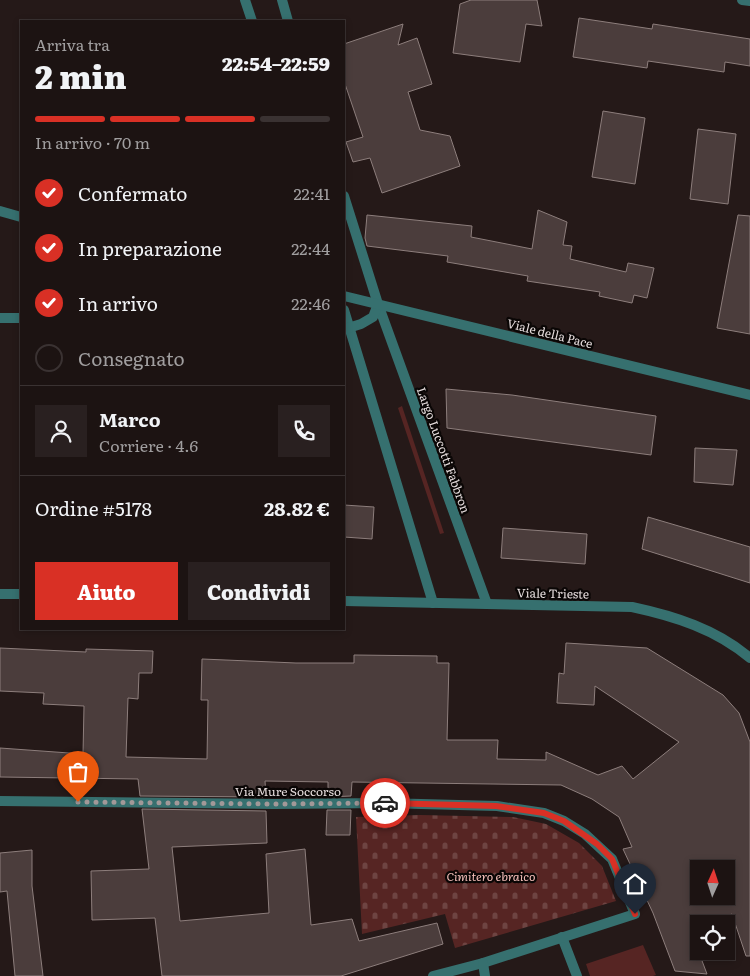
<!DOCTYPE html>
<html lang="it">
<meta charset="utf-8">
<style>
:root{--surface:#1c1312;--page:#292020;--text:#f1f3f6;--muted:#a09e9f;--line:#3a3232;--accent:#d93025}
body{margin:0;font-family:Literata,serif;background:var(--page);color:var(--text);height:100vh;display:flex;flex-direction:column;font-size:19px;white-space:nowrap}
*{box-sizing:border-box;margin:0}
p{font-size:16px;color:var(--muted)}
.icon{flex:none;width:28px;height:28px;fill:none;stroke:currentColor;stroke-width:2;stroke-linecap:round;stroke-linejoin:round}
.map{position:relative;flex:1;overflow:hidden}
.sheet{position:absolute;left:20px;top:20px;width:325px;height:610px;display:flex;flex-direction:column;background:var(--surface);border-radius:0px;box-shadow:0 2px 8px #0003,0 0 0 1px var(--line)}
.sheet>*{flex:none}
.needle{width:32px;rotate:3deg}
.fabs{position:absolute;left:690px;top:860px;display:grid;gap:10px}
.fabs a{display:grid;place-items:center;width:45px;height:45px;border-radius:0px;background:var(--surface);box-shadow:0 2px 8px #0003,0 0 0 1px var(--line);font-size:25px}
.pin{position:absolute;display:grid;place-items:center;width:42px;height:42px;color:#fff;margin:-51px -21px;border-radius:50% 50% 50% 0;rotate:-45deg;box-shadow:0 0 5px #0007}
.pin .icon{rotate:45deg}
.courier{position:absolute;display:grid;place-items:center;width:50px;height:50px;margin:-25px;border:4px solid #d93025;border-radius:50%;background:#fff;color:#222;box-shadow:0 1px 6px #0007}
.overview em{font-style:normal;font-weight:800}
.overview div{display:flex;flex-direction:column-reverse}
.overview{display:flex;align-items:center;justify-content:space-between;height:85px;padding:0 15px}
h1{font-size:32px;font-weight:800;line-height:38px}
.bar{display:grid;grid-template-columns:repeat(4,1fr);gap:8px 5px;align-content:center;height:60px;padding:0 15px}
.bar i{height:6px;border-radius:4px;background:var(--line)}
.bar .on{background:var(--accent)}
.bar p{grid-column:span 4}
.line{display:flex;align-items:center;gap:12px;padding:0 15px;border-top:1px solid var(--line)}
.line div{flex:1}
.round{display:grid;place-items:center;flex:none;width:52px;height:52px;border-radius:0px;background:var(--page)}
ol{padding:0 15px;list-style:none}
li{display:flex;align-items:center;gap:15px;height:55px}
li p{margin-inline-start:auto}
li .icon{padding:5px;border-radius:50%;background:var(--accent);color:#fff;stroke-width:4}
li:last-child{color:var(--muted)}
li i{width:28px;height:28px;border:2px solid var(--line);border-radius:50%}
.button{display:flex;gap:10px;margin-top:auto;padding:10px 15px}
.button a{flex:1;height:58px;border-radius:0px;background:var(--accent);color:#fff;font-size:20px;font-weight:800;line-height:58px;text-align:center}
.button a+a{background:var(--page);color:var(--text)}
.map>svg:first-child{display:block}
</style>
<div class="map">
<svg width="750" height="976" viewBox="0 0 750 976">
<defs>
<pattern id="cemetery-stones" width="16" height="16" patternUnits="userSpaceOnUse" patternTransform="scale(1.25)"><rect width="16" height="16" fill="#562523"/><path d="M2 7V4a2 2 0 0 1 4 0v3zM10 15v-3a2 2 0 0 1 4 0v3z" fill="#6e4442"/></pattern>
</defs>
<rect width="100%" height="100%" fill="#251918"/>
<g fill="#562523">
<path d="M402 406 444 533 440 534 398 408Z"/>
<path d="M643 945 656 975 653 976H590L586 964Z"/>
</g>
<path fill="url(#cemetery-stones)" d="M420 815 513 817 546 824 579 843 602 866 616 901 455 948 445 914 362 934 356 817Z"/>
<g fill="#4b3d3c" stroke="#8d7e7c" fill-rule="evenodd">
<path d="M471 0H537L542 26 526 24 520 62 453 53 460 4Z"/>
<path d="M579 18 652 29 653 24 750 39V66L725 62 724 72 648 61 647 68 573 57Z"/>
<path d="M403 24 398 45 417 38 432 84 408 92 420 130 450 136 460 166 382 193 370 158 353 162 346 142 363 137 344 81V44Z"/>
<path d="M603 111 645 118 635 184 592 177Z"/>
<path d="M698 129 736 134 728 204 690 199Z"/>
<path d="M538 210 567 222 563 245 572 246 570 259 626 272 628 263 654 268 647 298 634 295 632 303 599 296 600 292 527 281 528 276 447 262 448 256 367 246 365 238 367 215 472 226 471 237 532 249Z"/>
<path d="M738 215 750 216V334L717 328Z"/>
<path d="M446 389 512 395 656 416 651 455 447 428Z"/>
<path d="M695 448 737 450 733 485 694 482Z"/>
<path d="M344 505 374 507 372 539 344 537Z"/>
<path d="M648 517 750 547V583L642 549Z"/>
<path d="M503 528 587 534 585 564 501 558Z"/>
<path d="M566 643 647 648 723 695 739 713 750 742V956H746L732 914 704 924H699V925L690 929 707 974 675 971 653 913 623 849 632 847 619 817 592 799 561 785 352 782 351 796 328 797V782L265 781 266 797 140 796 138 779 0 777V748L83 754 84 706 43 704 44 693 0 691V648L86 652V649L153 651 152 673H139L138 699 128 698 126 757 207 759 208 700H201L202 659 296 663H354V655L437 656V663H449L447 740H498L497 759 546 760V752L598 775 622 766 633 779 679 742 595 686 594 705 557 703 559 673 564 674ZM699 869H726V896H699Z"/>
<path d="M142 809 266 811 267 843 172 847 180 921 269 913 266 854 305 849 311 925 352 919 359 941 437 923 443 944 341 976H162L155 918 92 920 91 871 149 869Z"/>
<path d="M327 810H351L350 835H326Z"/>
<path d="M32 850V886L43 976H15L7 891 0 892V853Z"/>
</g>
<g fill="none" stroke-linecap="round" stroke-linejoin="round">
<path stroke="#36706f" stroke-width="10" d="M562 937 577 976"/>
<g stroke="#36706f" stroke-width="10">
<path d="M742 0 750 1"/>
<path d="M378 304 487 604"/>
<path d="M344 310 433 603"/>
<path d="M0 318H21"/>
<path d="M345 329 361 324 373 317 378 304"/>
<path d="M0 594H21"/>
<path d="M344 601 632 607C674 616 716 629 750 658"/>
<path d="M0 801 274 804 383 803 497 806 544 813 564 821 585 834 612 859 635 914 483 963 433 976"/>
<path d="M483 963 485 976"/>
</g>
<g stroke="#36706f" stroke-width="10">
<path d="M245 0 252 21"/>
<path d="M282 0 288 21"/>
<path d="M344 196 378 304"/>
<path d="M0 211 21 217"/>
<path d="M344 296 750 395"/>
</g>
</g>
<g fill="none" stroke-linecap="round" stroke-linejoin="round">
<path stroke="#a29898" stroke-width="5" stroke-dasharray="0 9" d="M78 802 274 804 385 803"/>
<path stroke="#d93025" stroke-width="6" d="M385 803 496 806 544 813 564 821 597 844 612 859 635 914"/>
</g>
<g text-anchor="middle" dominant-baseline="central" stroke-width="4.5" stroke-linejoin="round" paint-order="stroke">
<g font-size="12" fill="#e6dddd" stroke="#0a0605">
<text transform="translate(550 333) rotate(14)">Viale della Pace</text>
<text transform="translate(444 450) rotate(70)">Largo Luccotti Fabbron</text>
<text transform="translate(553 593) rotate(1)">Viale Trieste</text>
<text x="288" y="791">Via Mure Soccorso</text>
</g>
<g font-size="12" font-style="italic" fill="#f6c0bb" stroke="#0a0605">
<text x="491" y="876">Cimitero ebraico</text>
</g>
</g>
</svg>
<div class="fabs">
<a><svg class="needle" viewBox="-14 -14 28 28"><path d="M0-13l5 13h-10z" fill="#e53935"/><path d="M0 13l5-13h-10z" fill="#a09e9f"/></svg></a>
<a><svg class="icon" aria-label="locate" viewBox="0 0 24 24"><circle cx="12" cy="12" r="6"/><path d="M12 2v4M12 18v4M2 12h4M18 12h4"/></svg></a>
</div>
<div class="pin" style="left:78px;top:802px;background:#ea580c"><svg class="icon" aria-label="bag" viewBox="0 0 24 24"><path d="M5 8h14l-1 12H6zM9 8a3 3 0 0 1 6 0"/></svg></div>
<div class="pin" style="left:635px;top:914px;background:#1f2937"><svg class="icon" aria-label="home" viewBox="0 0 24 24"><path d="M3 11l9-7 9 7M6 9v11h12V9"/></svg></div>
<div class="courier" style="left:385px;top:803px"><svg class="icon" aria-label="car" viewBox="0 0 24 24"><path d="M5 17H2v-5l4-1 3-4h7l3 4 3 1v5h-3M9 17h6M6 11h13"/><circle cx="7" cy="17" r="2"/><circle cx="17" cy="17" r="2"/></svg></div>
<section class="sheet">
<div class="overview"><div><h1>2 min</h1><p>Arriva tra</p></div><em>22:54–22:59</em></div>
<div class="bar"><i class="on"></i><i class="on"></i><i class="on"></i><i></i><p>In arrivo · 70 m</p></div>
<ol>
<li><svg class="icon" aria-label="check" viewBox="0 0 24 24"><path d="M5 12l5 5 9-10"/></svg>Confermato<p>22:41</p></li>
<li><svg class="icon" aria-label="check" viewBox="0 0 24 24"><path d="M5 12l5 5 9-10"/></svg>In preparazione<p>22:44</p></li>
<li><svg class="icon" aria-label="check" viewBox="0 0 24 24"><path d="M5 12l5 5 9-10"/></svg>In arrivo<p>22:46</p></li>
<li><i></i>Consegnato</li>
</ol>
<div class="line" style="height:90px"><a class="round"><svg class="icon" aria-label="person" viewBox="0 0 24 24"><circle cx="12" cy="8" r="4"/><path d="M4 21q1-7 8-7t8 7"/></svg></a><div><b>Marco</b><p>Corriere · 4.6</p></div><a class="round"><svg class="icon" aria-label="phone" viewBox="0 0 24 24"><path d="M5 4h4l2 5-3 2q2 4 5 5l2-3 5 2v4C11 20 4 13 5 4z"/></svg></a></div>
<div class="line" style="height:65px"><div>Ordine #5178</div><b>28.82 €</b></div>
<div class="button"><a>Aiuto</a><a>Condividi</a></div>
</section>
</div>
